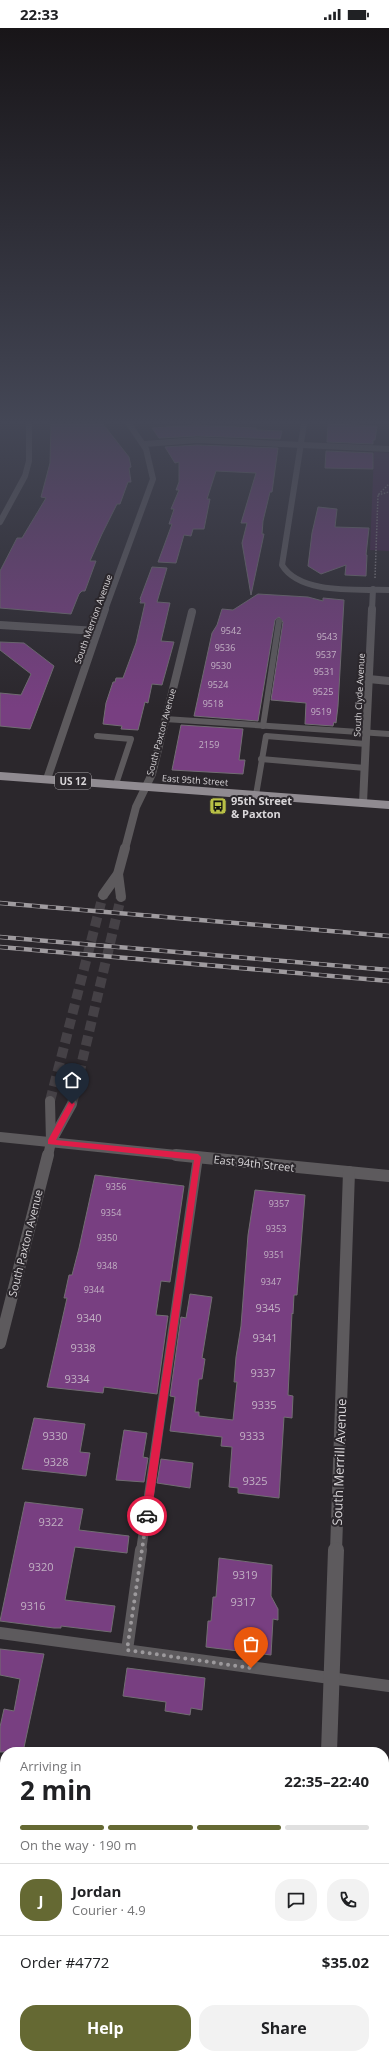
<!DOCTYPE html>
<meta charset="utf-8">
<style>
:root{--surface:#fff;--page:#f2f2f2;--text:#202124;--muted:#757577;--line:#e0e0e0;--accent:#656933}
body{margin:0;font-family:"Open Sans",sans-serif;background:var(--page);color:var(--text);height:100vh;display:flex;flex-direction:column;font-size:15px;white-space:nowrap}
*{box-sizing:border-box;margin:0}
p{font-size:13px;color:var(--muted)}
.icon{flex:none;width:22px;height:22px;fill:none;stroke:currentColor;stroke-width:2;stroke-linecap:round;stroke-linejoin:round}
.map{position:relative;flex:1;overflow:hidden}
.side{position:absolute;left:0px;top:1719px;width:389px;height:312px;display:flex;flex-direction:column;background:var(--surface);border-radius:16px 16px 0 0;box-shadow:0 1px 3px #0004}
.side>*{flex:none}
.pin{position:absolute;display:grid;place-items:center;width:34px;height:34px;color:#fff;margin:-41px -17px;border-radius:50% 50% 50% 0;rotate:-45deg;box-shadow:0 0 4px #0007}
.pin .icon{rotate:45deg}
.courier{position:absolute;display:grid;place-items:center;width:40px;height:40px;margin:-20px;border:3px solid #e11d48;border-radius:50%;background:#fff;color:#222;box-shadow:0 1px 5px #0007}
.summary em{font-style:normal;font-weight:700}
.summary div{display:flex;flex-direction:column-reverse}
.summary{display:flex;align-items:center;justify-content:space-between;height:68px;padding:0 20px}
h1{font-size:26px;font-weight:700;line-height:30px}
.bar{display:grid;grid-template-columns:repeat(4,1fr);gap:6px 4px;align-content:center;height:48px;padding:0 20px}
.bar i{height:5px;border-radius:3px;background:var(--line)}
.bar .current{background:var(--accent)}
.bar p{grid-column:span 4}
.line{display:flex;align-items:center;gap:10px;padding:0 20px;border-top:1px solid var(--line)}
.line div{flex:1}
.round{display:grid;place-items:center;flex:none;width:42px;height:42px;border-radius:16px;background:var(--page)}
.action{display:flex;gap:8px;margin-top:auto;padding:8px 20px}
.action a{flex:1;height:46px;border-radius:16px;background:var(--accent);color:#fff;font-size:16px;font-weight:700;line-height:46px;text-align:center}
.action a+a{background:var(--page);color:var(--text)}
.status{display:flex;justify-content:space-between;align-items:center;height:28px;padding:0 20px;background:var(--surface);direction:ltr}
.status svg{height:11px;fill:currentColor}
.map>svg:first-child{display:block}
</style>
<div class="status"><b>22:33</b><svg viewBox="0 0 49 12"><path d="M0 12V9h3v3zM5 12V6h3v6zM10 12V3h3v9zM15 12V0h3v12zM26 1h20v11H26zM47 4h2v5h-2z"/></svg></div>
<div class="map">
<svg width="389" height="2031" viewBox="0 0 389 2031">
<rect width="100%" height="100%" fill="#2b272c"/>
<path fill="#442449" d="M374 424 389 425V523L370 522Z"/>
<g fill="#783f81" stroke="#726d73">
<path d="M51 396H103L129 429 131 439 129 440 131 454H128L120 476H117L102 506 90 533H96L85 563H82L79 566 71 586 0 580V543L17 510H22L46 470 41 469 50 435Z"/>
<path d="M328 396 377 398 375 412H373V416L327 414Z"/>
<path d="M196 397 256 400V402L282 403 280 411 197 408 159 410 152 400Z"/>
<path d="M197 417 278 420 272 464H270L263 493 262 506H264L251 567 242 515 247 495H241L256 445 216 443 207 471H210L204 501H193L191 508 184 507 176 535 158 534 172 496H169L174 481H171L179 462H176L179 454V434L175 435 165 419Z"/>
<path d="M326 423 373 425V441L325 440Z"/>
<path d="M318 479 337 481 335 499 369 500 366 527H367L366 548 345 547 346 537 321 546 308 538 312 505Z"/>
<path d="M152 539 167 540 157 574 170 575 161 613 174 614 162 657 152 656 148 675 145 674 138 702 121 701 122 698 103 696 106 675 113 654H115L116 650H123L136 615 145 575H140L141 572 140 571Z"/>
<path d="M258 566 308 569 323 573V570L344 572 338 678 336 695 334 694 333 698 305 696 306 675 271 672 283 594 279 589 275 592 258 693 194 688 212 605 217 597 222 581 233 582Z"/>
<path d="M0 614 24 615 54 638 30 701 0 698V665L21 667 31 646 0 622Z"/>
<path d="M181 697 243 701 239 732H245L243 746 172 742Z"/>
<path d="M95 1147 184 1158 170 1254 161 1253 156 1287 168 1288 157 1366 104 1359 103 1365 47 1359 67 1270H64L69 1247H72L79 1220Z"/>
<path d="M255 1162 305 1167 297 1267H294L293 1286 292 1285 288 1367 293 1368 292 1390 284 1389 279 1470 238 1465V1460L229 1459 232 1419 221 1418 222 1409 170 1403 175 1369 170 1368 181 1289 186 1290 190 1266 212 1269 202 1330 205 1331 202 1351H199L195 1384H199V1388L233 1392 237 1354H234L236 1329 241 1298 248 1207Z"/>
<path d="M34 1390 85 1396 80 1424 90 1425 86 1448 22 1441Z"/>
<path d="M124 1402 147 1405 143 1429 148 1430 144 1454 116 1452Z"/>
<path d="M161 1431 193 1435 190 1460 157 1455Z"/>
<path d="M25 1474 83 1481 79 1502 129 1508 127 1525 75 1519 65 1572 115 1578 111 1604 61 1598V1600H54L0 1593Z"/>
<path d="M219 1530 272 1537 271 1568 278 1581V1592L273 1591 271 1627 206 1619 208 1593H211L213 1569H216Z"/>
<path d="M0 1621 44 1626 23 1724H0V1699L4 1681 14 1683 20 1651 0 1647Z"/>
<path d="M127 1640 205 1650 202 1682 191 1680 190 1687 165 1683 166 1674 123 1668Z"/>
</g>
<g fill="none" stroke-linecap="round" stroke-linejoin="round">
<g stroke="#454146" stroke-width="10" stroke-dasharray="10 5" stroke-linecap="butt">
<path d="M50 1073 103 867"/>
<path d="M72 1076 121 869"/>
</g>
<g stroke="#807c80" stroke-width="1.5" stroke-dasharray="1.5 1.5" stroke-linecap="butt">
<path d="M378 467 389 464"/>
<path d="M375 550 378 467 389 456"/>
</g>
<g stroke="#5d5a5d" stroke-width="6">
<path d="M165 691 389 706"/>
<path d="M263 698 279 593"/>
<path d="M97 708 131 711 116 756"/>
<path d="M261 731 365 740"/>
<path d="M256 767 266 708 366 716"/>
</g>
<path stroke="#5d5a5d" stroke-width="10" d="M141 1523 198 1129"/>
<g stroke="#5d5a5d" stroke-width="12">
<path d="M0 1605 389 1658"/>
<path d="M127 1622 141 1522"/>
</g>
<g stroke="#5d5a5d" stroke-width="6">
<path d="M304 396 282 537C300 567 358 561 389 562"/>
<path d="M145 416 197 412 389 421"/>
<path d="M0 494 25 448 29 433V396"/>
<path d="M105 582 153 451 146 421 129 396"/>
<path d="M372 582 373 561"/>
</g>
<g stroke="#5d5a5d" stroke-width="8">
<path d="M0 597 97 603"/>
<path d="M369 651 389 653"/>
<path d="M47 751 105 581"/>
<path d="M363 775 372 581"/>
<path d="M125 821 136 779 152 746 192 584"/>
</g>
<g stroke="#5d5a5d" stroke-width="10">
<path d="M118 846 121 869"/>
<path d="M103 867 118 846 125 820"/>
<path d="M50 1073 51 1114"/>
<path d="M0 1109 186 1128"/>
<path d="M48 1128 51 1114 72 1076"/>
</g>
<g stroke="#5d5a5d" stroke-width="12">
<path d="M176 1127 389 1148"/>
<path d="M0 1315 48 1127"/>
<path d="M336 1523 349 1144"/>
</g>
<g stroke="#5d5a5d" stroke-width="16">
<path d="M329 1724 336 1522"/>
<path d="M319 2026V2031"/>
</g>
<g stroke="#7a767a" stroke-width="16">
<path d="M0 1882 5 1883"/>
<path d="M384 1942 389 1943"/>
</g>
<path stroke="#908b91" stroke-width="8" d="M0 748 389 777"/>
<defs>
<g id="rail">
<path d="M0 875 389 908"/>
<path d="M0 909 389 942"/>
<path d="M0 919 389 953"/>
</g>
</defs>
<use href="#rail" stroke="#9f9b9f" stroke-width="4.5"/>
<use href="#rail" stroke="#2b272c" stroke-width="3" stroke-dasharray="8" stroke-linecap="butt"/>
</g>
<linearGradient id="sky" x2="0" y2="1"><stop stop-color="#181518"/><stop offset="0.58" stop-color="#444756"/><stop offset="1" stop-color="#444756" stop-opacity="0"/></linearGradient>
<rect width="389" height="680" fill="url(#sky)"/>
<path fill="#e11d48" d="M72 1073 75 1076 56 1112 198 1126 201 1129 151 1488 147 1492 142 1488 194 1132 48 1116V1112L69 1074Z"/>
<g fill="none" stroke-linecap="round" stroke-linejoin="round">
<path stroke="#9c999c" stroke-width="4" stroke-dasharray="0 7.2" d="M147 1488 127 1622 251 1640"/>
</g>
<defs>
<symbol id="bus-square" viewBox="-11 -11 22 22"><rect x="-9" y="-9" width="18" height="18" rx="4" fill="#b9c046" stroke="#2b272c"/><path d="M-5-6H5V4H4V6H2V4H-2V6H-4V4H-5ZM-3.5-4V0h7V-4ZM-3.5 1.2v1.5H-2V1.2ZM2 1.2v1.5H3.5V1.2Z" fill="#111"/></symbol>
</defs>
<g fill-rule="evenodd">
<use href="#bus-square" x="208" y="768" width="20" height="20"/>
</g>
<g text-anchor="middle" dominant-baseline="central" stroke-width="4" stroke-linejoin="round" paint-order="stroke">
<g font-size="9" fill="#d9d6d9" stroke="#2b272c">
<text transform="translate(93 591) rotate(-70)">South Merrion Avenue</text>
<text transform="translate(359 667) rotate(-87)">South Clyde Avenue</text>
<text transform="translate(161 704) rotate(-75)">South Paxton Avenue</text>
<text transform="translate(195 752) rotate(4)">East 95th Street</text>
</g>
<g font-size="9" fill="#c1b0c3">
<text x="231" y="602">9542</text>
<text x="327" y="608">9543</text>
<text x="225" y="619">9536</text>
<text x="326" y="626">9537</text>
<text x="221" y="637">9530</text>
<text x="324" y="643">9531</text>
<text x="218" y="656">9524</text>
<text x="323" y="663">9525</text>
<text x="213" y="675">9518</text>
<text x="321" y="683">9519</text>
<text x="209" y="716">2159</text>
<text x="116" y="1158">9356</text>
<text x="279" y="1175">9357</text>
<text x="111" y="1184">9354</text>
<text x="276" y="1200">9353</text>
<text x="107" y="1209">9350</text>
<text x="274" y="1226">9351</text>
<text x="107" y="1237">9348</text>
<text x="271" y="1253">9347</text>
<text x="94" y="1261">9344</text>
</g>
<rect fill="#2b272c" stroke="#a5a2a5" stroke-width="1" x="55" y="745" width="36" height="16" rx="3"/>
<g font-size="10" font-weight="bold" fill="#d9d6d9">
<text x="73" y="753">US 12</text>
</g>
<g font-size="11" font-weight="bold" fill="#d9d6d9" stroke="#2b272c" text-anchor="start">
<text x="231" y="772">95th Street<tspan x="231" dy="13">&amp; Paxton</tspan></text>
</g>
<g font-size="11" fill="#d9d6d9" stroke="#2b272c">
<text transform="translate(254 1135) rotate(6)">East 94th Street</text>
<text transform="translate(25 1215) rotate(-76)">South Paxton Avenue</text>
</g>
<g font-size="11" fill="#c1b0c3">
<text x="268" y="1279">9345</text>
<text x="89" y="1289">9340</text>
<text x="265" y="1309">9341</text>
<text x="83" y="1319">9338</text>
<text x="263" y="1344">9337</text>
<text x="77" y="1350">9334</text>
<text x="264" y="1376">9335</text>
<text x="55" y="1407">9330</text>
<text x="252" y="1407">9333</text>
<text x="56" y="1433">9328</text>
<text x="255" y="1452">9325</text>
<text x="51" y="1493">9322</text>
<text x="41" y="1538">9320</text>
<text x="245" y="1546">9319</text>
<text x="243" y="1573">9317</text>
<text x="33" y="1577">9316</text>
</g>
<g font-size="13" fill="#d9d6d9" stroke="#2b272c">
<text transform="translate(339 1434) rotate(-88)">South Merrill Avenue</text>
</g>
</g>
</svg>
<div class="pin" style="left:251px;top:1640px;background:#ea580c"><svg class="icon" aria-label="bag" viewBox="0 0 24 24"><path d="M5 8h14l-1 12H6zM9 8a3 3 0 0 1 6 0"/></svg></div>
<div class="pin" style="left:72px;top:1076px;background:#1f2937"><svg class="icon" aria-label="home" viewBox="0 0 24 24"><path d="M3 11l9-7 9 7M6 9v11h12V9"/></svg></div>
<div class="courier" style="left:147px;top:1488px"><svg class="icon" aria-label="car" viewBox="0 0 24 24"><path d="M5 17H2v-5l4-1 3-4h7l3 4 3 1v5h-3M9 17h6M6 11h13"/><circle cx="7" cy="17" r="2"/><circle cx="17" cy="17" r="2"/></svg></div>
<section class="side">
<div class="summary"><div><h1>2 min</h1><p>Arriving in</p></div><em>22:35–22:40</em></div>
<div class="bar"><i class="current"></i><i class="current"></i><i class="current"></i><i></i><p>On the way · 190 m</p></div>
<div class="line" style="height:72px"><b class="round" style="background:var(--accent);color:#fff">J</b><div><b>Jordan</b><p>Courier · 4.9</p></div><a class="round"><svg class="icon" aria-label="chat" viewBox="0 0 24 24"><path d="M4 5h16v11H9l-5 4z"/></svg></a><a class="round"><svg class="icon" aria-label="phone" viewBox="0 0 24 24"><path d="M5 4h4l2 5-3 2q2 4 5 5l2-3 5 2v4C11 20 4 13 5 4z"/></svg></a></div>
<div class="line" style="height:52px"><div>Order #4772</div><b>$35.02</b></div>
<div class="action"><a>Help</a><a>Share</a></div>
</section>
</div>
